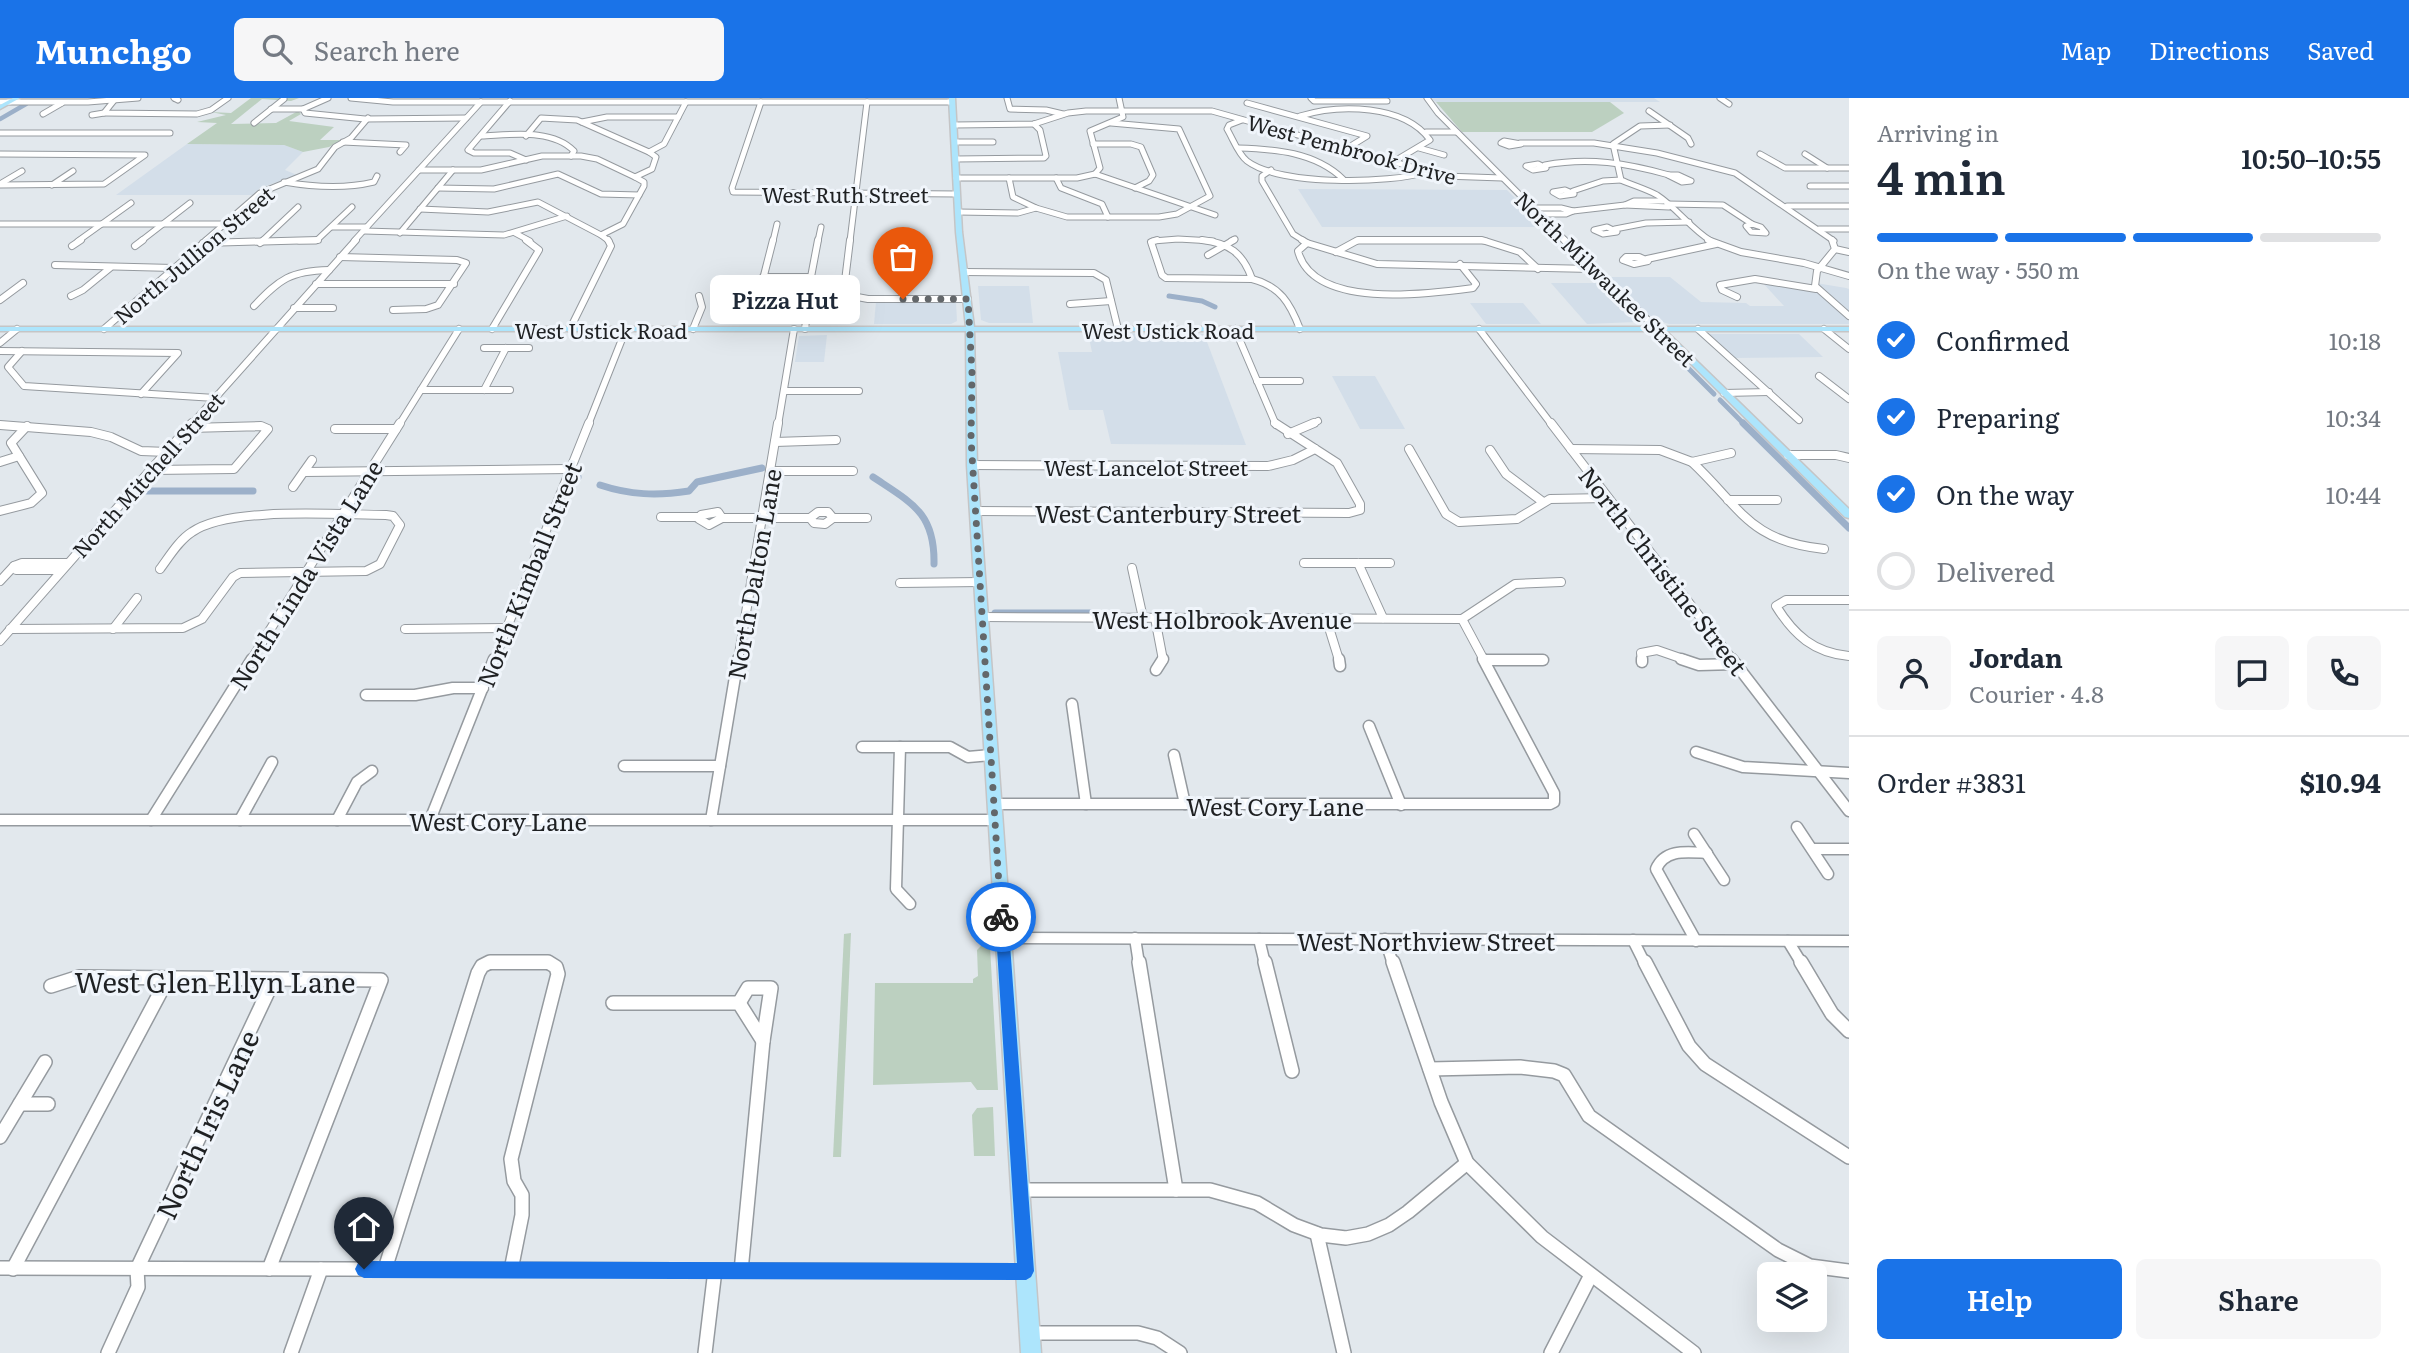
<!DOCTYPE html>
<meta charset="utf-8">
<style>
:root{--surface:#fff;--page:#f6f6f7;--text:#1f2937;--muted:#747a83;--line:#e0e1e3;--accent:#1a73e8}
body{margin:0;font-family:Literata,serif;background:var(--page);color:var(--text);height:100vh;display:flex;flex-direction:column;font-size:26px;white-space:nowrap}
*{box-sizing:border-box;margin:0}
p{font-size:23px;color:var(--muted)}
.icon{flex:none;width:38px;height:38px;fill:none;stroke:currentColor;stroke-width:2;stroke-linecap:round;stroke-linejoin:round}
.map{position:relative;flex:1;overflow:hidden}
.panel{display:flex;flex-direction:column;background:var(--surface);width:560px}
.panel>*{flex:none}
.tools{position:absolute;left:1757px;top:1164px;display:grid;gap:14px}
.tools a{display:grid;place-items:center;width:70px;height:70px;border-radius:10px;background:var(--surface);box-shadow:0 7px 28px #0002;font-size:35px}
.pin{position:absolute;display:grid;place-items:center;width:60px;height:60px;color:#fff;margin:-72px -30px;border-radius:50% 50% 50% 0;rotate:-45deg;box-shadow:0 0 7px #0007}
.pin .icon{rotate:45deg}
.courier{position:absolute;display:grid;place-items:center;width:70px;height:70px;margin:-35px;border:5px solid #1a73e8;border-radius:50%;background:#fff;color:#222;box-shadow:0 2px 9px #0007}
.bubble{position:absolute;height:49px;border-radius:10px;background:var(--surface);box-shadow:0 7px 28px #0002;font-size:23px;font-weight:600;line-height:49px;text-align:center}
.head em{font-style:normal;font-weight:600}
.head div{display:flex;flex-direction:column-reverse}
.head{display:flex;align-items:center;justify-content:space-between;height:119px;padding:0 28px}
h1{font-size:46px;font-weight:600;line-height:52px}
.bar{display:grid;grid-template-columns:repeat(4,1fr);gap:10px 7px;align-content:center;height:84px;padding:0 28px}
.bar i{height:9px;border-radius:5px;background:var(--line)}
.bar .active{background:var(--accent)}
.bar p{grid-column:span 4}
.line{display:flex;align-items:center;gap:18px;padding:0 28px;border-top:2px solid var(--line)}
.line div{flex:1}
.round{display:grid;place-items:center;flex:none;width:74px;height:74px;border-radius:10px;background:var(--page)}
ol{padding:0 28px;list-style:none}
li{display:flex;align-items:center;gap:21px;height:77px}
li p{margin-inline-start:auto}
li .icon{padding:7px;border-radius:50%;background:var(--accent);color:#fff;stroke-width:4}
li:last-child{color:var(--muted)}
li i{width:38px;height:38px;border:4px solid var(--line);border-radius:50%}
.button{display:flex;gap:14px;margin-top:auto;padding:14px 28px}
.button a{flex:1;height:80px;border-radius:10px;background:var(--accent);color:#fff;font-size:28px;font-weight:600;line-height:80px;text-align:center}
.button a+a{background:var(--page);color:var(--text)}
header{display:flex;align-items:center;gap:42px;box-sizing:border-box;height:98px;padding:0 35px;background:var(--accent);color:#fff}
header strong{font-size:33px}
nav{display:flex;gap:38px;margin-inline-start:auto;font-size:24px}
.search{width:490px;height:63px;background:var(--page);display:flex;align-items:center;gap:18px;box-sizing:border-box;padding:0 24px;border-radius:10px;color:var(--muted);font-size:26px}
main{display:flex;flex:1;min-height:0}
.map>svg:first-child{display:block}
</style>
<header>
<strong>Munchgo</strong>
<div class="search"><svg class="icon" aria-label="search" viewBox="0 0 24 24"><circle cx="10" cy="10" r="6"/><path d="M15 15l6 6"/></svg>Search here</div>
<nav><a>Map</a><a>Directions</a><a>Saved</a></nav>
</header>
<main>
<div class="map">
<svg width="1849" height="1255" viewBox="0 0 1849 1255">
<rect width="100%" height="100%" fill="#e2e8ed"/>
<g fill="#d3dee9">
<path d="M1431 0H1654L1660 4H1436Z"/>
<path d="M187 46 284 47 303 54 285 72 297 77 260 90 253 97H116Z"/>
<path d="M1298 91 1507 92 1544 129H1322Z"/>
<path d="M1608 179H1670L1701 204 1746 205 1750 208H1784L1762 184 1820 193 1816 185 1846 190 1849 191V226H1669L1656 222 1639 210Z"/>
<path d="M1551 185H1598L1636 224 1587 226Z"/>
<path d="M978 188H1029L1033 225H989L981 222Z"/>
<path d="M876 203 956 204 957 223 951 226H874Z"/>
<path d="M1470 205H1523L1541 226H1486Z"/>
<path d="M1088 235 1204 236 1246 347 1111 346 1103 312H1069L1058 254H1092Z"/>
<path d="M1708 236H1799L1823 259 1733 260Z"/>
<path d="M827 237 824 264H795L799 238Z"/>
<path d="M1332 278H1375L1405 331H1360Z"/>
</g>
<g fill="#bcd0c0">
<path d="M251 0H299L291 3 262 1 231 26 276 25 298 13 301 16 289 23 334 29 320 42H341L329 49 303 54 284 47 187 46 217 25 197 24 226 17 211 14 231 15Z"/>
<path d="M1436 4H1610L1624 15 1592 34H1462Z"/>
<path d="M851 835 841 1059H833L844 836Z"/>
<path d="M981 848H990L998 992H977L971 984 873 987 875 885H973V881L978 878 977 852Z"/>
<path d="M993 1009 995 1058H974L972 1017 977 1010Z"/>
</g>
<g fill="none" stroke-linecap="round" stroke-linejoin="round">
<path stroke="#9cb0c9" stroke-width="4.5" d="M0 21 26 6"/>
<g stroke="#9cb0c9" stroke-width="5">
<path d="M1169 198 1202 203 1215 209"/>
<path d="M1660 242 1662 244"/>
<path d="M1667 249 1714 296"/>
<path d="M1720 302 1745 327"/>
</g>
<g stroke="#9cb0c9" stroke-width="7">
<path d="M1743 325 1849 430"/>
<path d="M573 379H578"/>
<path d="M873 379C912 405 935 415 934 466"/>
<path d="M600 387C630 397 657 398 689 393L697 384 762 370"/>
<path d="M147 393H253"/>
<path d="M995 515H1095"/>
</g>
<defs>
<g id="minor-far4">
<path d="M116 0 104 15 197 16 211 12 228 0"/>
<path d="M174 0 178 2"/>
<path d="M351 0 393 4H952"/>
<path d="M1007 0 1010 11 1046 12 1063 16"/>
<path d="M1311 0 1314 3H1387"/>
<path d="M1427 0 1438 15 1566 143"/>
<path d="M1720 0 1729 6"/>
<path d="M510 3 468 52 474 55H510L526 62"/>
<path d="M0 4H88L138 0"/>
<path d="M761 4 732 90 733 94 957 96"/>
<path d="M1247 5 1367 38 1346 51"/>
<path d="M271 11H303L305 15 365 21 466 20"/>
<path d="M303 11 328 0"/>
<path d="M1649 13 1688 40 1691 46"/>
<path d="M43 16 62 5"/>
<path d="M92 17 104 15"/>
<path d="M1300 18C1339 6 1404 6 1430 42L1393 64"/>
<path d="M1242 22 1229 27 1227 31C1233 41 1238 56 1247 63 1280 88 1389 86 1427 74"/>
<path d="M582 24 607 19H678"/>
<path d="M254 25 284 1"/>
<path d="M954 27 1034 26 1068 15 1086 13H1212L1444 78 1502 80"/>
<path d="M1670 27 1640 28 1613 46 1621 82C1632 87 1646 91 1657 97 1677 110 1691 131 1711 143"/>
<path d="M1426 34H1456"/>
<path d="M0 35H170"/>
<path d="M481 38C510 37 552 30 574 53L571 58"/>
<path d="M526 38 541 20 577 22 649 54"/>
<path d="M1504 43 1521 46 1509 48 1501 45Z"/>
<path d="M343 44 406 47 400 54"/>
<path d="M955 44H993"/>
<path d="M1520 45H1594L1657 55 1735 75 1834 143"/>
<path d="M1093 46H1131L1141 49 1153 77 1149 83 1135 90"/>
<path d="M1238 50C1275 51 1315 54 1343 81"/>
<path d="M1419 50 1444 57"/>
<path d="M0 56 145 57 104 86 0 87"/>
<path d="M1760 56 1785 70H1849"/>
<path d="M1805 56 1827 70"/>
<path d="M956 61 1044 60 1046 58 1040 32 1034 26"/>
<path d="M1538 66 1546 70 1533 72 1526 68Z"/>
<path d="M1545 67C1588 59 1627 65 1669 77"/>
<path d="M419 72H481L542 58H581L597 61 635 79"/>
<path d="M1271 72 1262 78V83L1293 136 1304 143"/>
<path d="M1095 76 1215 117"/>
<path d="M1095 76 1100 70 1090 33 1123 19 1119 0"/>
<path d="M1668 77H1678L1691 83 1682 84Z"/>
<path d="M956 80H1077L1095 76"/>
<path d="M1009 80 1013 99 1036 110"/>
<path d="M1056 80 1061 90 1102 106 1108 119"/>
<path d="M284 84C313 89 345 91 374 84L377 78"/>
<path d="M0 86 22 73"/>
<path d="M52 87 73 73"/>
<path d="M1810 88H1849"/>
<path d="M438 90 494 91 558 76 601 96 639 97"/>
<path d="M1565 92 1574 96 1560 98 1553 94Z"/>
<path d="M1573 93 1603 83 1621 82"/>
<path d="M1663 103H1634L1625 107 1669 109"/>
<path d="M1667 106 1723 107 1752 126"/>
<path d="M1787 108H1849"/>
<path d="M1532 110H1561L1573 113 1566 116H1538"/>
<path d="M420 111 488 114 538 104 601 137"/>
<path d="M1573 113 1625 107"/>
<path d="M958 114 1018 115 1036 110 1067 119H1159L1177 116 1210 98 1179 31 1111 25"/>
<path d="M0 126H225"/>
<path d="M1752 126 1761 129 1766 135 1751 134 1746 128Z"/>
<path d="M332 129H367"/>
<path d="M1607 129 1617 134 1603 136 1594 132Z"/>
<path d="M1615 131 1646 125 1689 124"/>
<path d="M1819 131H1849"/>
<path d="M364 133 504 137 567 118"/>
<path d="M400 135 453 72"/>
<path d="M515 135 530 143"/>
<path d="M78 143 131 105"/>
<path d="M141 143 190 105"/>
<path d="M205 143 260 95 318 71 335 49 351 40 368 20"/>
<path d="M262 143 298 109"/>
<path d="M299 143H316L352 109"/>
<path d="M354 143 481 4"/>
<path d="M609 143 601 137 623 126 644 88V84L635 79 652 71 656 59 649 54 664 46 686 4"/>
<path d="M773 143 777 126"/>
<path d="M818 143 821 129"/>
<path d="M850 143 867 4"/>
<path d="M1153 143 1178 141 1213 143"/>
<path d="M1231 143 1235 141"/>
<path d="M1356 143H1486"/>
</g>
<g id="minor-far3">
<path d="M850 142 844 191 852 198 868 201H968"/>
<path d="M1157 142 1151 144 1162 177 1166 180 1252 181"/>
<path d="M1202 142C1229 145 1243 155 1252 181"/>
<path d="M1302 142 1307 145 1298 153C1313 212 1428 196 1473 190L1476 186 1460 166"/>
<path d="M1564 142 1657 231"/>
<path d="M1708 142 1741 154 1804 165 1849 178"/>
<path d="M1832 142 1835 151 1817 173 1815 188 1849 218"/>
<path d="M203 145 318 142"/>
<path d="M260 145 264 142"/>
<path d="M1307 145 1377 166 1592 171"/>
<path d="M72 148 81 142"/>
<path d="M135 148 143 142"/>
<path d="M1835 151 1849 154"/>
<path d="M1336 154 1358 142H1482L1520 154 1538 171"/>
<path d="M1208 157 1234 142"/>
<path d="M340 159 457 162 466 165 438 207 426 211 393 212"/>
<path d="M1626 159H1639L1648 163 1634 166 1623 162Z"/>
<path d="M1647 161 1716 146"/>
<path d="M55 167 173 170"/>
<path d="M964 174 1094 175 1106 182 1118 231"/>
<path d="M763 179H811"/>
<path d="M1252 181C1280 188 1290 205 1300 231"/>
<path d="M316 186H454"/>
<path d="M760 193 773 142"/>
<path d="M71 198 83 192 110 170"/>
<path d="M1737 199 1722 192 1720 187 1755 181 1816 191"/>
<path d="M0 202 23 185"/>
<path d="M1070 206 1111 203"/>
<path d="M254 208C280 181 290 173 329 172"/>
<path d="M294 210H333"/>
<path d="M104 231 207 142"/>
<path d="M492 231 539 152 526 142"/>
<path d="M570 231 611 148 608 142"/>
<path d="M693 231 702 209 699 198"/>
<path d="M805 231 809 199 817 188 811 179 818 142"/>
<path d="M1235 231 1276 327"/>
<path d="M1479 231 1552 327"/>
<path d="M1698 231 1799 322"/>
<path d="M1824 231 1849 251"/>
<path d="M0 245 17 231"/>
<path d="M484 250H529"/>
<path d="M0 253 178 255 141 296"/>
<path d="M22 253 8 269 24 288 215 300"/>
<path d="M1819 278 1849 301"/>
<path d="M1257 283H1300"/>
<path d="M421 292H510"/>
<path d="M484 292 506 250"/>
<path d="M784 293H859"/>
<path d="M1724 295 1769 294"/>
<path d="M191 327 356 142"/>
<path d="M399 327 459 231"/>
<path d="M588 327 626 231"/>
<path d="M778 327 794 231"/>
<path d="M1310 327 1318 323"/>
</g>
<g id="minor-far2">
<path d="M1551 325 1733 562"/>
<path d="M0 327 91 334 111 339 141 353 168 354"/>
<path d="M335 331H396"/>
<path d="M1288 336 1314 325"/>
<path d="M775 344 836 342"/>
<path d="M1409 351 1446 416 1459 424 1517 421 1550 401 1608 400"/>
<path d="M1571 351 1660 352 1692 364 1731 355"/>
<path d="M1490 352 1506 376 1543 404"/>
<path d="M1788 357H1836L1849 360"/>
<path d="M0 364 19 358"/>
<path d="M1692 364C1742 411 1749 443 1824 451"/>
<path d="M972 367 1268 368 1293 362 1315 351"/>
<path d="M152 372 234 371 268 331 261 328 189 330"/>
<path d="M770 373H853"/>
<path d="M304 374 570 371"/>
<path d="M293 389 312 362"/>
<path d="M1728 402H1777"/>
<path d="M0 413 31 405 42 395 11 345 27 328"/>
<path d="M975 413 1349 415 1360 412V406L1337 365 1275 325"/>
<path d="M718 414 722 420 709 427 699 421 701 417Z"/>
<path d="M818 414H828L833 420 825 426 814 425 810 420Z"/>
<path d="M661 419H700"/>
<path d="M722 420H810"/>
<path d="M833 420H867"/>
<path d="M1304 465H1390"/>
<path d="M1358 465 1383 520"/>
<path d="M1132 470 1143 520"/>
<path d="M61 472H16L14 468 22 465H68"/>
<path d="M0 483 14 468"/>
<path d="M900 485 980 484"/>
<path d="M1849 502H1786L1776 508C1794 537 1814 555 1849 558"/>
<path d="M982 519 1462 521"/>
<path d="M1155 520 1163 562"/>
<path d="M1326 520 1339 562"/>
<path d="M1462 521 1515 486 1561 484"/>
<path d="M1462 521 1484 562"/>
<path d="M10 531 183 530 202 521 233 479 240 475 366 473 380 466 400 427 393 418 386 417C338 417 230 408 192 434 179 442 169 459 160 471"/>
<path d="M113 531 137 500"/>
<path d="M405 531 507 530"/>
<path d="M0 543 192 325"/>
<path d="M251 562 400 325"/>
<path d="M494 562 589 325"/>
<path d="M738 562 778 325"/>
<path d="M1484 562H1543"/>
<path d="M1642 562 1641 555 1657 552 1686 562"/>
</g>
<g id="minor-far1">
<path d="M1339 561 1340 568"/>
<path d="M1642 561V564"/>
<path d="M1681 561 1699 567 1736 566"/>
<path d="M1732 561 1849 713"/>
<path d="M1484 562H1543"/>
<path d="M1156 572 1163 561"/>
<path d="M366 597H415L453 590H483"/>
<path d="M1072 606 1086 706"/>
<path d="M1369 628 1401 707"/>
<path d="M862 649H950L968 659 991 657"/>
<path d="M900 649 896 791 910 806"/>
<path d="M1696 654 1743 669 1849 675"/>
<path d="M1174 657 1185 706"/>
<path d="M624 668H720"/>
<path d="M994 706H1550L1554 704V695L1483 561"/>
<path d="M0 722H995"/>
<path d="M151 722 252 561"/>
<path d="M240 722 272 664"/>
<path d="M337 722 357 684 372 673"/>
<path d="M430 722 494 561"/>
<path d="M711 722 738 561"/>
<path d="M1797 729 1828 776"/>
<path d="M1694 736 1724 782"/>
<path d="M1813 751H1849"/>
<path d="M1003 840 1849 843"/>
<path d="M1135 840 1139 866"/>
<path d="M1259 841 1265 866"/>
<path d="M1385 841 1393 866"/>
<path d="M1633 842 1645 866"/>
<path d="M1696 843 1656 771C1665 750 1688 754 1707 755"/>
<path d="M1788 843 1802 866"/>
<path d="M487 866H551"/>
</g>
<g id="minor">
<path d="M1139 864 1176 1092"/>
<path d="M1265 864 1292 973"/>
<path d="M1393 864 1441 1004 1467 1065 1542 1139 1694 1255"/>
<path d="M1645 864 1689 948 1705 966 1849 1059"/>
<path d="M1801 864 1832 916 1849 933"/>
<path d="M51 888 79 879 381 882 269 1171"/>
<path d="M613 905H739L763 943"/>
<path d="M739 905 748 890H771L763 943 741 1173"/>
<path d="M1430 971 1520 969 1554 973 1564 977 1589 1018 1778 1152 1810 1168 1849 1173"/>
<path d="M20 1006H48"/>
<path d="M0 1039 45 964"/>
<path d="M1020 1092H1210L1257 1105 1294 1127 1321 1137 1346 1140 1368 1136 1389 1127 1408 1114 1467 1065"/>
<path d="M1317 1136 1344 1255"/>
<path d="M0 1170 1026 1173"/>
<path d="M13 1171 168 880"/>
<path d="M385 1171 478 875 482 868 490 864H548L556 869 558 876 511 1061 514 1083 522 1097V1117L511 1172"/>
<path d="M1030 1235H1138L1157 1240 1180 1255"/>
<path d="M108 1255 138 1189 137 1171 274 881"/>
<path d="M291 1255 321 1171"/>
<path d="M705 1255 715 1172"/>
<path d="M1551 1255 1591 1177"/>
</g>
<g id="major">
<path d="M13 0H20L0 11V7Z"/>
<path d="M949 0H955L962 134 974 229H1849V233H1666L1849 411V420L1845 419 1666 241 1655 233H974L977 367 1041 1255H1021L967 367 966 233H0V229H966L956 134Z"/>
</g>
</defs>
<use href="#minor-far4" stroke="#959a9f" stroke-width="7"/>
<use href="#minor-far3" stroke="#959a9f" stroke-width="8"/>
<use href="#minor-far2" stroke="#959a9f" stroke-width="10"/>
<use href="#minor-far1" stroke="#959a9f" stroke-width="13"/>
<use href="#minor" stroke="#959a9f" stroke-width="16"/>
<use href="#major" stroke="#c5c5c6" stroke-width="3"/>
<use href="#minor-far4" stroke="#fff" stroke-width="5"/>
<use href="#minor-far3" stroke="#fff" stroke-width="6"/>
<use href="#minor-far2" stroke="#fff" stroke-width="8"/>
<use href="#minor-far1" stroke="#fff" stroke-width="10"/>
<use href="#minor" stroke="#fff" stroke-width="13"/>
<use href="#major" fill="#ade5fc" fill-rule="evenodd"/>
</g>
<path fill="#1a73e8" d="M1001 813 1008 819 1034 1173 1031 1179 1026 1182 364 1180 358 1177 355 1171 358 1165 364 1163 1017 1165 995 819Z"/>
<g fill="none" stroke-linecap="round" stroke-linejoin="round">
<path stroke="#63676a" stroke-width="7" stroke-dasharray="0 12.6" d="M903 201H968L972 275 971 341 1001 819"/>
</g>
<g text-anchor="middle" dominant-baseline="central" stroke-width="6" stroke-linejoin="round" paint-order="stroke">
<g font-size="21" fill="#1f2123" stroke="#f0f5fb">
<text transform="translate(1352 50) rotate(15)">West Pembrook Drive</text>
<text x="845" y="95">West Ruth Street</text>
<text transform="translate(193 156) rotate(-40)">North Jullion Street</text>
<text transform="translate(1606 180) rotate(44)">North Milwaukee Street</text>
<text x="601" y="231">West Ustick Road</text>
<text x="1168" y="231">West Ustick Road</text>
<text x="1146" y="368">West Lancelot Street</text>
<text transform="translate(147 376) rotate(-48)">North Mitchell Street</text>
</g>
<g font-size="24" fill="#1f2123" stroke="#f0f5fb">
<text x="1168" y="414">West Canterbury Street</text>
<text transform="translate(1664 472) rotate(52)">North Christine Street</text>
<text transform="translate(305 476) rotate(-58)">North Linda Vista Lane</text>
<text transform="translate(528 476) rotate(-68)">North Kimball Street</text>
<text transform="translate(753 476) rotate(-80)">North Dalton Lane</text>
<text x="1222" y="520">West Holbrook Avenue</text>
<text x="1275" y="707">West Cory Lane</text>
<text x="498" y="722">West Cory Lane</text>
<text x="1426" y="842">West Northview Street</text>
</g>
<g font-size="28" fill="#1f2123" stroke="#f0f5fb">
<text x="215" y="883">West Glen Ellyn Lane</text>
<text transform="translate(206 1026) rotate(-65)">North Iris Lane</text>
</g>
</g>
</svg>
<div class="tools">
<a><svg class="icon" aria-label="layers" viewBox="0 0 24 24"><path d="M12 4l9 5-9 5-9-5zM3 14l9 5 9-5"/></svg></a>
</div>
<div class="pin" style="left:903px;top:201px;background:#ea580c"><svg class="icon" aria-label="bag" viewBox="0 0 24 24"><path d="M5 8h14l-1 12H6zM9 8a3 3 0 0 1 6 0"/></svg></div>
<div class="pin" style="left:364px;top:1171px;background:#1f2937"><svg class="icon" aria-label="home" viewBox="0 0 24 24"><path d="M3 11l9-7 9 7M6 9v11h12V9"/></svg></div>
<div class="courier" style="left:1001px;top:819px"><svg class="icon" aria-label="bike" viewBox="0 0 24 24"><circle cx="6" cy="16" r="4"/><circle cx="18" cy="16" r="4"/><path d="M6 16l4-8h5l3 8M10 8l3 8H6M13 5h3"/></svg></div>
<div class="bubble" style="left:710px;top:177px;width:150px">Pizza Hut</div>
</div>
<section class="panel">
<div class="head"><div><h1>4 min</h1><p>Arriving in</p></div><em>10:50–10:55</em></div>
<div class="bar"><i class="active"></i><i class="active"></i><i class="active"></i><i></i><p>On the way · 550 m</p></div>
<ol>
<li><svg class="icon" aria-label="check" viewBox="0 0 24 24"><path d="M5 12l5 5 9-10"/></svg>Confirmed<p>10:18</p></li>
<li><svg class="icon" aria-label="check" viewBox="0 0 24 24"><path d="M5 12l5 5 9-10"/></svg>Preparing<p>10:34</p></li>
<li><svg class="icon" aria-label="check" viewBox="0 0 24 24"><path d="M5 12l5 5 9-10"/></svg>On the way<p>10:44</p></li>
<li><i></i>Delivered</li>
</ol>
<div class="line" style="height:126px"><a class="round"><svg class="icon" aria-label="person" viewBox="0 0 24 24"><circle cx="12" cy="8" r="4"/><path d="M4 21q1-7 8-7t8 7"/></svg></a><div><b>Jordan</b><p>Courier · 4.8</p></div><a class="round"><svg class="icon" aria-label="chat" viewBox="0 0 24 24"><path d="M4 5h16v11H9l-5 4z"/></svg></a><a class="round"><svg class="icon" aria-label="phone" viewBox="0 0 24 24"><path d="M5 4h4l2 5-3 2q2 4 5 5l2-3 5 2v4C11 20 4 13 5 4z"/></svg></a></div>
<div class="line" style="height:91px"><div>Order #3831</div><b>$10.94</b></div>
<div class="button"><a>Help</a><a>Share</a></div>
</section>
</main>
